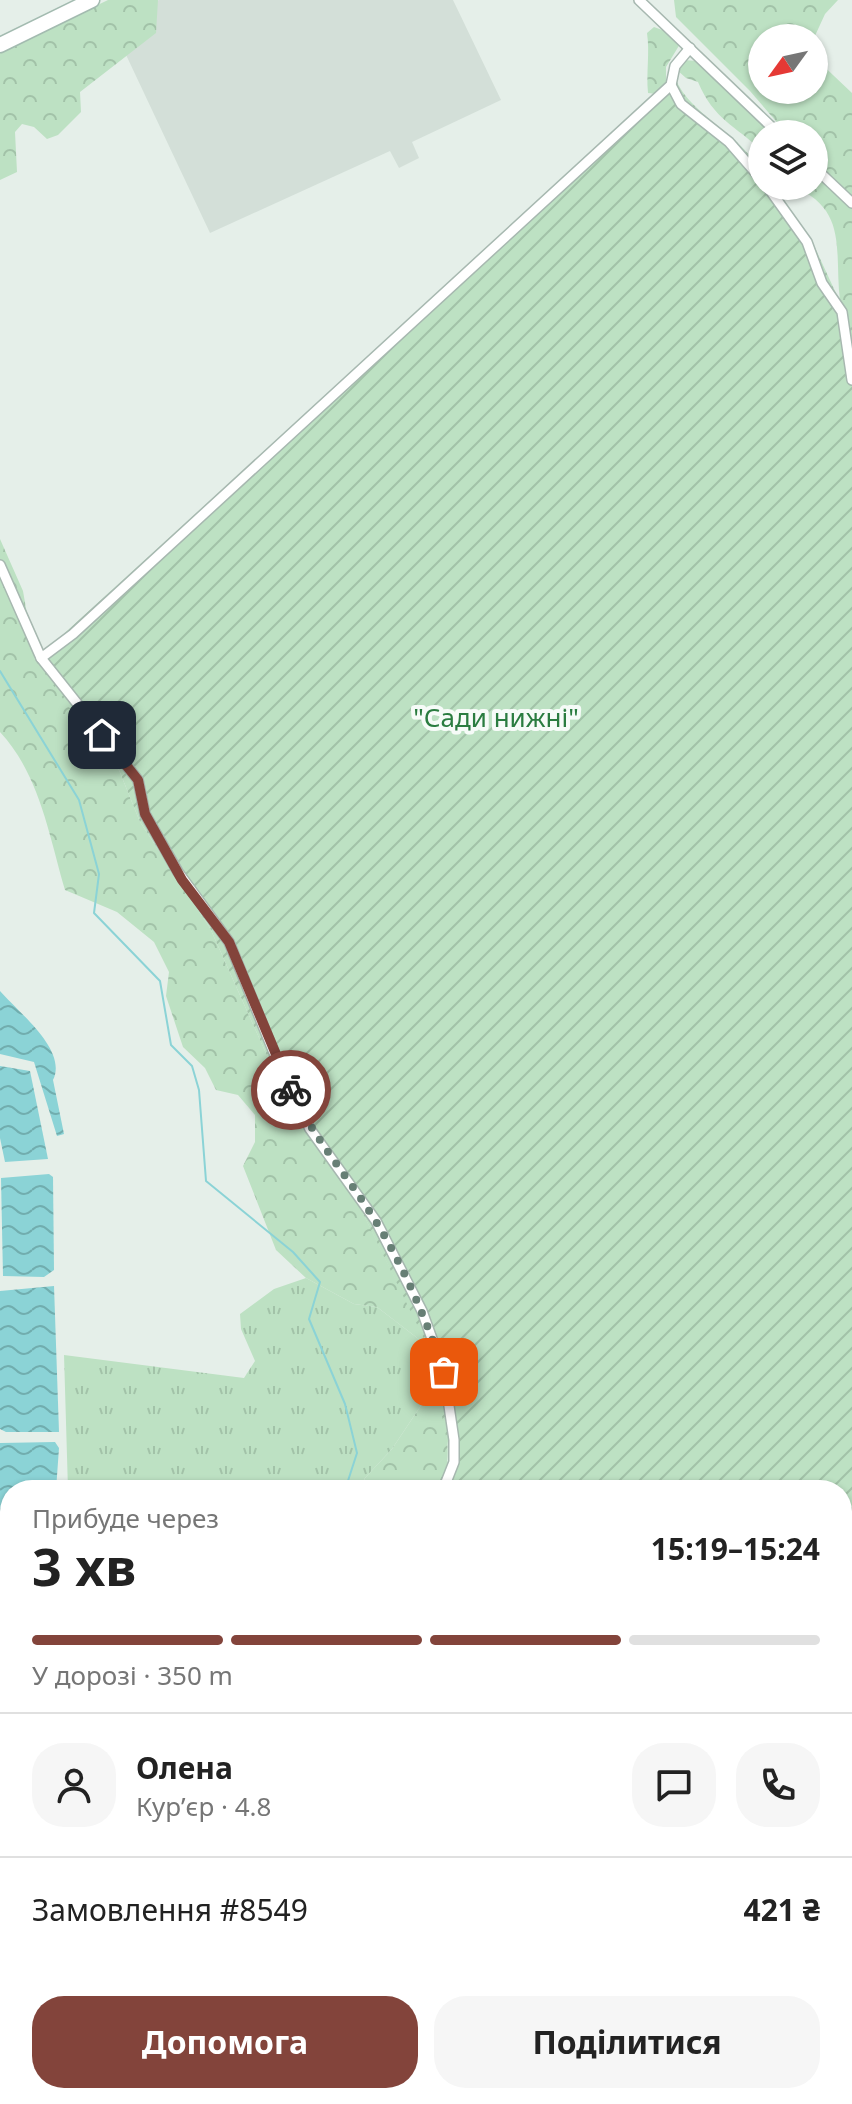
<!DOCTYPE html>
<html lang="uk">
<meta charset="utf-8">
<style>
:root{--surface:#fff;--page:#f6f6f6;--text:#222;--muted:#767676;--line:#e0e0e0;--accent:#83443b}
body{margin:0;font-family:"Noto Sans",sans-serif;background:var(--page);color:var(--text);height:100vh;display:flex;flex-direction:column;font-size:30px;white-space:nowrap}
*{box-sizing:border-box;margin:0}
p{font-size:26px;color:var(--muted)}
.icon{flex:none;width:44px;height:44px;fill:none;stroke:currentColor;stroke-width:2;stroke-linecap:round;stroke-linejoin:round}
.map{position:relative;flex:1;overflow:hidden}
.sheet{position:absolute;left:0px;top:1480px;width:852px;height:624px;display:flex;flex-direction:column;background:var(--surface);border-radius:32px 32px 0 0;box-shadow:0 2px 6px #0004}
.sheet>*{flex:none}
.needle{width:52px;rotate:237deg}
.tools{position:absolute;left:748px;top:24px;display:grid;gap:16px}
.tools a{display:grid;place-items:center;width:80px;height:80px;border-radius:50%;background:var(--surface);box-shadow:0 2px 6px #0004;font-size:40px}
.pin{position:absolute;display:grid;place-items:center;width:68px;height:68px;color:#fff;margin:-34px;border-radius:16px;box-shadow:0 4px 12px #0006}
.courier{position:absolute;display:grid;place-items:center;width:80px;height:80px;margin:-40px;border:6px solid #83443b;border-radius:50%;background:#fff;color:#222;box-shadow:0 2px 10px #0007}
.head em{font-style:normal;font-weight:700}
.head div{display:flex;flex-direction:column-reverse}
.head{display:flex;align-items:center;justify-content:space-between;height:136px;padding:0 32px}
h1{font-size:52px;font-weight:700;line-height:60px}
.bar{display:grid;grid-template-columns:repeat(4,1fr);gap:12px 8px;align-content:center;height:96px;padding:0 32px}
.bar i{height:10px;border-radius:6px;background:var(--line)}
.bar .current{background:var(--accent)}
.bar p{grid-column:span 4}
.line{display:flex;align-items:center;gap:20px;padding:0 32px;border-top:2px solid var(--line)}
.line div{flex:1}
.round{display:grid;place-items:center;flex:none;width:84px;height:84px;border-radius:32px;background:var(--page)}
.primary-button{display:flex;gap:16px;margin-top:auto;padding:16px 32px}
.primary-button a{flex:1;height:92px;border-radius:32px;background:var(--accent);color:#fff;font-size:32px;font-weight:700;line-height:92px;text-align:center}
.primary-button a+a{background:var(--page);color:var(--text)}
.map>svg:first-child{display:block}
</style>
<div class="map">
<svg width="852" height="2104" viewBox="0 0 852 2104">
<defs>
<pattern id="grass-tufts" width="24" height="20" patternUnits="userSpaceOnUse" patternTransform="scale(2)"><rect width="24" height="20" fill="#bde1c3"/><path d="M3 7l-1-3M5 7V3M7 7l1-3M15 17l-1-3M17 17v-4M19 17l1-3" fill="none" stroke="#a2c2a8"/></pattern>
<pattern id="forest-crowns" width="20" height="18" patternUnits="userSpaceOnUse" patternTransform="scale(2)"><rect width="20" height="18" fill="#bde1c3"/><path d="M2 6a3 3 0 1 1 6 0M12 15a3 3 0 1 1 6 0" fill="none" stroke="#a2c2a8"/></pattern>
<pattern id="garden-furrows" width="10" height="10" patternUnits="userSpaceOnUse" patternTransform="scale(2)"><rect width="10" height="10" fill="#bde1c3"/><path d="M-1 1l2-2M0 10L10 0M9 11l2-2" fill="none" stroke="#a2c2a8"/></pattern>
<pattern id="water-waves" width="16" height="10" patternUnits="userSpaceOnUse" patternTransform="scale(2)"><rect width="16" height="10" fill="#8bd3d6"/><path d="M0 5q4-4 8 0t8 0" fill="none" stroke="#71adae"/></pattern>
</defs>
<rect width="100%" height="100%" fill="#e5efe9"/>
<path fill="#d3dfd8" d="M159 0H453L501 100 412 142 419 158 399 168 390 151 210 233 111 23Z"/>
<g fill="url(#grass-tufts)">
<path d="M306 1278 354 1304 377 1307 429 1347 436 1383 392 1449 364 1479 373 1490H68L64 1355 244 1378 255 1361 241 1329 240 1314 274 1289Z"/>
<path d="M852 1790V1951L842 1957V1796Z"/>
<path d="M10 1949V2094H338L303 2104H0V1957Z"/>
<path d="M852 1960V2104H348L342 2094H842V1961Z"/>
</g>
<g fill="url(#forest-crowns)">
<path d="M108 0H158L156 33 80 92 81 112 58 135 47 139 34 127 22 124 15 132 17 172 0 180V52Z"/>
<path d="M674 0H838L825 14 814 38H762V90H814V57L852 93V344L826 318 840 301C834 251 849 209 792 186H814V177L826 185C827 167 814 153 814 134L780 126 750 91 676 17Z"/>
<path d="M654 27 665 31 680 44 666 67V85L656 94 648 93C646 72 650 53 647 33Z"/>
<path d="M683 60 698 61 773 134H762V151C735 125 714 120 698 82L686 78 677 70Z"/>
<path d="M0 539 23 591 35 660H49L119 770 140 822 210 928 289 1105 350 1187 429 1347 377 1307 354 1304 306 1278 276 1250 243 1166 255 1142V1115L238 1095 216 1090 205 1068 183 1047 166 996 169 972 154 942 117 912 65 890C49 836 40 775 0 732Z"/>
<path d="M436 1383C441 1408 463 1477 430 1490 415 1495 389 1490 373 1490L364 1479 392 1449Z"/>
</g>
<path fill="url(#garden-furrows)" d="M675 77C689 119 762 142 762 186H772L811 239 852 328V1790L842 1796V1490H436L450 1456 428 1347 350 1187 289 1105 210 928 140 822 119 770 89 735 35 660Z"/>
<g fill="url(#water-waves)">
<path d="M0 991C18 1012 68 1050 53 1080L64 1134 57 1136 34 1062 0 1054Z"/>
<path d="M0 1066 30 1071 48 1159 5 1162 0 1138Z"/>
<path d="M49 1174 53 1177 54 1270 44 1277 3 1276 1 1178Z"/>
<path d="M54 1286 59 1432H6L0 1429V1291Z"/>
<path d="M55 1442 59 1448 56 1490H10V1577L0 1576V1443Z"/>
<path d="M0 1586 10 1587V1761H0Z"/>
</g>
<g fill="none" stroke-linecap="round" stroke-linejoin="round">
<g stroke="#8bd3d6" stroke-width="2">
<path d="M0 671 79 800 99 874 94 913 160 981 171 1045 192 1066 199 1090 206 1181 293 1252 320 1282 309 1319 345 1404 357 1453 345 1490"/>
<path d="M842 1870 852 1868"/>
<path d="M842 1961 852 1960"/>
<path d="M299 2094 302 2101 320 2102 338 2094"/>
<path d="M342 2094 348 2104"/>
</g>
<defs>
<g id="minor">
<path d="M639 0 779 134"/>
<path d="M671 85 681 104 729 142 762 180"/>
<path d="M814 167 852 203"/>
<path d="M767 186 807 242 822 283 842 312 852 380"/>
<path d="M0 565 41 658 138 780 145 814 178 872 229 942 277 1060 310 1129 376 1221 422 1311 444 1372 454 1440V1462L443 1490"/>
<path d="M41 658 73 634 671 85 675 66 690 48"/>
</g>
<path id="secondary" d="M0 45 92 0"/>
</defs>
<use href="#minor" stroke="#a7b8b0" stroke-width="12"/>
<use href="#secondary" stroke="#a3bbb0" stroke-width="17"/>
<use href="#minor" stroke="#fff" stroke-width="9"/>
<use href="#secondary" stroke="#fff" stroke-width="14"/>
</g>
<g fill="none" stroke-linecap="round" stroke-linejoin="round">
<path stroke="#677f75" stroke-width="8" stroke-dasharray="0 14.4" d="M291 1090C313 1137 347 1175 375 1220 404 1267 426 1319 444 1372"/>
<path stroke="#83443b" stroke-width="10" d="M102 735 138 780 145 814 182 880 229 942 291 1090"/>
</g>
<g text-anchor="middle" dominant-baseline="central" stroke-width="8" stroke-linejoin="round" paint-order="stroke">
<g font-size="26" fill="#2a7c40" stroke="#f6fbf8">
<text x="496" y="717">"Сади нижні"</text>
</g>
</g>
</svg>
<div class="tools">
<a><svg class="needle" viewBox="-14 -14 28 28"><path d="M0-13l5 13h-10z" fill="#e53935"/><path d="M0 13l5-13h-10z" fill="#767676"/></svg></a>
<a><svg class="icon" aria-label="layers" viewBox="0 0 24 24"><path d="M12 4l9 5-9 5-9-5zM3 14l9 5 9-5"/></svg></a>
</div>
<div class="pin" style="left:444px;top:1372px;background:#ea580c"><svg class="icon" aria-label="bag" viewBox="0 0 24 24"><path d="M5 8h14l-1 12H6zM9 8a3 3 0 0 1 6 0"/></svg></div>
<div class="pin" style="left:102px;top:735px;background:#1f2937"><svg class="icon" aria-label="home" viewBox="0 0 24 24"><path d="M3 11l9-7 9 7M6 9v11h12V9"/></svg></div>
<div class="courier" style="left:291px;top:1090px"><svg class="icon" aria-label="bike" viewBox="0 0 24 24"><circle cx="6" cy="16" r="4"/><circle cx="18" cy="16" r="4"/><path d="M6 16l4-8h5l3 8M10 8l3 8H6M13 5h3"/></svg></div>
<section class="sheet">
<div class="head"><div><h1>3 хв</h1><p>Прибуде через</p></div><em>15:19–15:24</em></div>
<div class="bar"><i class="current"></i><i class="current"></i><i class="current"></i><i></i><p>У дорозі · 350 m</p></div>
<div class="line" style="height:144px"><a class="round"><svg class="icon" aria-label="person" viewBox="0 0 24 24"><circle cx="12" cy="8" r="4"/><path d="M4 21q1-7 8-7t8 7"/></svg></a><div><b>Олена</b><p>Кур’єр · 4.8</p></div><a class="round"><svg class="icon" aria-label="chat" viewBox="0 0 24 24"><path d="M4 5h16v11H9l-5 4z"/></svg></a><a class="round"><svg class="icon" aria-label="phone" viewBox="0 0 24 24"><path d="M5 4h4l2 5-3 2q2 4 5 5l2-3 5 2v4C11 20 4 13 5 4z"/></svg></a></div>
<div class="line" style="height:104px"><div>Замовлення #8549</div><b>421 ₴</b></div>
<div class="primary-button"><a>Допомога</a><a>Поділитися</a></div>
</section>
</div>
